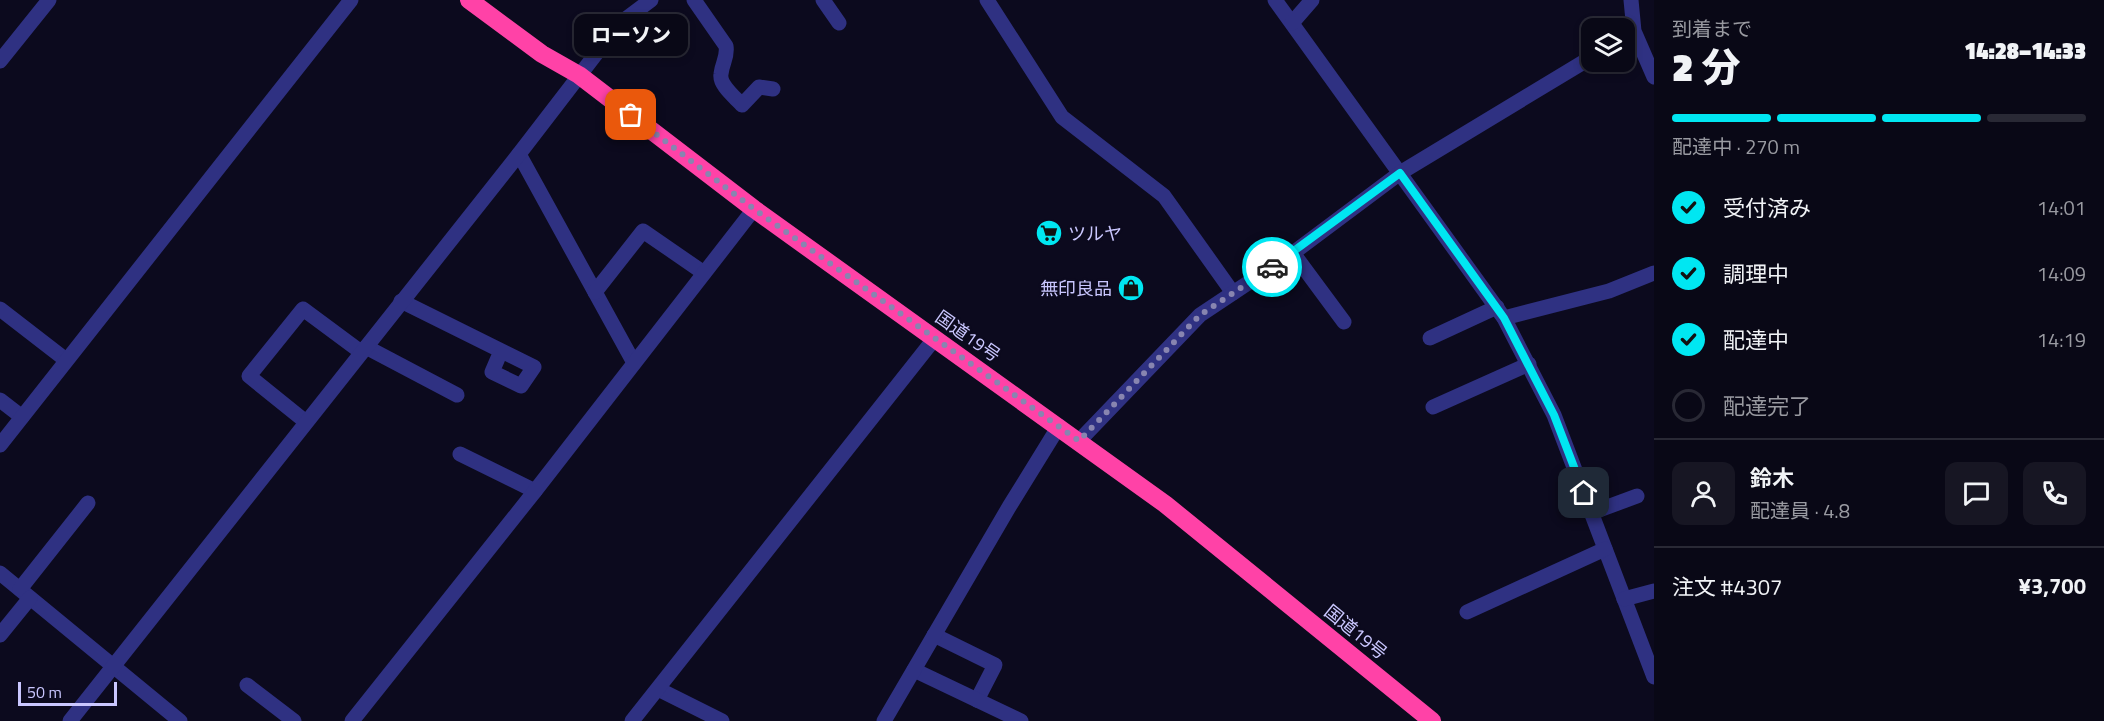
<!DOCTYPE html>
<html lang="ja">
<meta charset="utf-8">
<style>
:root{--surface:#090816;--page:#171623;--text:#f1f3f6;--muted:#999aa1;--line:#292935;--accent:#00e7f2}
body{margin:0;font-family:"Titillium Web","Noto Sans JP",sans-serif;background:var(--page);color:var(--text);height:100vh;display:flex;flex-direction:column;font-size:22px;white-space:nowrap}
*{box-sizing:border-box;margin:0}
p{font-size:20px;color:var(--muted)}
.icon{flex:none;width:33px;height:33px;fill:none;stroke:currentColor;stroke-width:2;stroke-linecap:round;stroke-linejoin:round}
.map{position:relative;flex:1;overflow:hidden}
.side{display:flex;flex-direction:column;background:var(--surface);width:450px}
.side>*{flex:none}
.fabs{position:absolute;left:1581px;top:18px;display:grid;gap:12px}
.fabs a{display:grid;place-items:center;width:54px;height:54px;border-radius:12px;background:var(--surface);box-shadow:0 3px 9px #0003,0 0 0 2px var(--line);font-size:30px}
.scale{position:absolute;left:18px;bottom:15px;width:99px;box-sizing:border-box;padding-left:6px;border:3px solid #cac7ff;border-top:0;font-size:16px;line-height:21px;white-space:nowrap;color:#cac7ff;-webkit-text-stroke:4px #0c0a1e;paint-order:stroke}
.pin{position:absolute;display:grid;place-items:center;width:51px;height:51px;color:#fff;margin:-26px;border-radius:12px;box-shadow:0 3px 9px #0006}
.courier{position:absolute;display:grid;place-items:center;width:60px;height:60px;margin:-30px;border:4px solid #00e7f2;border-radius:50%;background:#fff;color:#222;box-shadow:0 2px 8px #0007}
.bubble{position:absolute;height:42px;border-radius:12px;background:var(--surface);box-shadow:0 3px 9px #0003,0 0 0 2px var(--line);font-size:20px;font-weight:800;line-height:42px;text-align:center}
.head em{font-style:normal;font-weight:800}
.head div{display:flex;flex-direction:column-reverse}
.head{display:flex;align-items:center;justify-content:space-between;height:102px;padding:0 18px}
h1{font-size:39px;font-weight:800;line-height:45px}
.bar{display:grid;grid-template-columns:repeat(4,1fr);gap:9px 6px;align-content:center;height:72px;padding:0 18px}
.bar i{height:8px;border-radius:4px;background:var(--line)}
.bar .current{background:var(--accent)}
.bar p{grid-column:span 4}
.line{display:flex;align-items:center;gap:15px;padding:0 18px;border-top:2px solid var(--line)}
.line div{flex:1}
.round{display:grid;place-items:center;flex:none;width:63px;height:63px;border-radius:12px;background:var(--page)}
ol{padding:0 18px;list-style:none}
li{display:flex;align-items:center;gap:18px;height:66px}
li p{margin-inline-start:auto}
li .icon{padding:6px;border-radius:50%;background:var(--accent);color:#111;stroke-width:4}
li:last-child{color:var(--muted)}
li i{width:33px;height:33px;border:3px solid var(--line);border-radius:50%}
main{display:flex;flex:1;min-height:0}
.map>svg:first-child{display:block}
</style>
<main>
<div class="map">
<svg width="1654" height="721" viewBox="0 0 1654 721">
<rect width="100%" height="100%" fill="#0c0a1e"/>
<g fill="none" stroke-linecap="round" stroke-linejoin="round">
<g stroke="#2f3182" stroke-width="15">
<path d="M694 0 726 46C728 57 722 63 721 74 719 85 735 97 742 105L759 87 773 89"/>
<path d="M823 0 839 23"/>
<path d="M987 0 1062 117 1164 196 1233 293"/>
<path d="M1275 0 1504 318 1554 415 1654 677"/>
<path d="M1631 0 1634 31 1654 77"/>
<path d="M1292 23 1312 0"/>
<path d="M0 61 49 0"/>
<path d="M519 154 634 363"/>
<path d="M1293 253 1344 322"/>
<path d="M595 292 643 231 704 273"/>
<path d="M401 301 534 367 521 386 492 372 501 351"/>
<path d="M0 309 66 360"/>
<path d="M1504 318 1609 291 1654 273"/>
<path d="M1430 338 1497 307"/>
<path d="M366 347 457 395"/>
<path d="M0 400 22 417"/>
<path d="M1433 407 1529 364"/>
<path d="M306 422 249 376 303 309 361 352"/>
<path d="M1079 441 1200 315 1293 253 1400 173 1592 57"/>
<path d="M0 445 351 0"/>
<path d="M460 454 535 491"/>
<path d="M1591 513 1637 496"/>
<path d="M0 573 180 721"/>
<path d="M20 589 88 503"/>
<path d="M1624 599 1654 591"/>
<path d="M1467 612 1605 549"/>
<path d="M0 635 30 598"/>
<path d="M934 635 995 665 977 700"/>
<path d="M914 670 1021 721"/>
<path d="M247 685 294 721"/>
<path d="M658 689 722 721"/>
<path d="M70 721 519 154 619 24 651 0"/>
<path d="M352 721 535 491 754 209"/>
<path d="M632 721 935 338"/>
<path d="M884 721 1009 507 1059 426"/>
</g>
<path stroke="#ff42a7" stroke-width="18" d="M469 0 542 54 579 75 754 209 1165 504 1432 721"/>
</g>
<g fill="none" stroke-linecap="round" stroke-linejoin="round">
<path stroke="#8885b0" stroke-width="6" stroke-dasharray="0 10.8" d="M631 115 754 209 1079 441 1200 315 1272 267"/>
<path stroke="#00e7f2" stroke-width="8" d="M1272 267 1400 173 1504 318 1554 415 1584 493"/>
</g>
<defs>
<symbol id="supermarket-disc" viewBox="-11 -11 22 22"><circle r="9.5" fill="#00e7f2" stroke="#0c0a1e"/><path d="M-6-5.5h2.5l.6 2H6L4.5 2H-2.5L-4.4-4H-6ZM-1.5 3.2a1.3 1.3 0 1 0 .1 0ZM3 3.2a1.3 1.3 0 1 0 .1 0Z" fill="#111"/></symbol>
<symbol id="shop-disc" viewBox="-11 -11 22 22"><circle r="9.5" fill="#00e7f2" stroke="#0c0a1e"/><path d="M-5-2.5h2.3a2.7 3.5 0 0 1 5.4 0H5L5.5 6h-11ZM-1.5-2.5h3a1.5 2.3 0 0 0-3 0Z" fill="#111"/></symbol>
</defs>
<g fill-rule="evenodd">
<use href="#supermarket-disc" x="1034" y="218" width="30" height="30"/>
<use href="#shop-disc" x="1116" y="273" width="30" height="30"/>
</g>
<g text-anchor="middle" dominant-baseline="central" stroke-width="4.5" stroke-linejoin="round" paint-order="stroke">
<g font-size="18" fill="#cac7ff" stroke="#0c0a1e" text-anchor="start">
<text x="1068" y="233">ツルヤ</text>
<text x="1112" y="288" text-anchor="end">無印良品</text>
</g>
<g font-size="18" fill="#cac7ff" stroke="#0c0a1e">
<text transform="translate(968 336) rotate(35)">国道19号</text>
<text transform="translate(1356 632) rotate(39)">国道19号</text>
</g>
</g>
</svg>
<div class="fabs">
<a><svg class="icon" aria-label="layers" viewBox="0 0 24 24"><path d="M12 4l9 5-9 5-9-5zM3 14l9 5 9-5"/></svg></a>
</div>
<div class="scale">50 m</div>
<div class="pin" style="left:631px;top:115px;background:#ea580c"><svg class="icon" aria-label="bag" viewBox="0 0 24 24"><path d="M5 8h14l-1 12H6zM9 8a3 3 0 0 1 6 0"/></svg></div>
<div class="pin" style="left:1584px;top:493px;background:#1f2937"><svg class="icon" aria-label="home" viewBox="0 0 24 24"><path d="M3 11l9-7 9 7M6 9v11h12V9"/></svg></div>
<div class="courier" style="left:1272px;top:267px"><svg class="icon" aria-label="car" viewBox="0 0 24 24"><path d="M5 17H2v-5l4-1 3-4h7l3 4 3 1v5h-3M9 17h6M6 11h13"/><circle cx="7" cy="17" r="2"/><circle cx="17" cy="17" r="2"/></svg></div>
<div class="bubble" style="left:574px;top:14px;width:114px">ローソン</div>
</div>
<section class="side">
<div class="head"><div><h1>2 分</h1><p>到着まで</p></div><em>14:28–14:33</em></div>
<div class="bar"><i class="current"></i><i class="current"></i><i class="current"></i><i></i><p>配達中 · 270 m</p></div>
<ol>
<li><svg class="icon" aria-label="check" viewBox="0 0 24 24"><path d="M5 12l5 5 9-10"/></svg>受付済み<p>14:01</p></li>
<li><svg class="icon" aria-label="check" viewBox="0 0 24 24"><path d="M5 12l5 5 9-10"/></svg>調理中<p>14:09</p></li>
<li><svg class="icon" aria-label="check" viewBox="0 0 24 24"><path d="M5 12l5 5 9-10"/></svg>配達中<p>14:19</p></li>
<li><i></i>配達完了</li>
</ol>
<div class="line" style="height:108px"><a class="round"><svg class="icon" aria-label="person" viewBox="0 0 24 24"><circle cx="12" cy="8" r="4"/><path d="M4 21q1-7 8-7t8 7"/></svg></a><div><b>鈴木</b><p>配達員 · 4.8</p></div><a class="round"><svg class="icon" aria-label="chat" viewBox="0 0 24 24"><path d="M4 5h16v11H9l-5 4z"/></svg></a><a class="round"><svg class="icon" aria-label="phone" viewBox="0 0 24 24"><path d="M5 4h4l2 5-3 2q2 4 5 5l2-3 5 2v4C11 20 4 13 5 4z"/></svg></a></div>
<div class="line" style="height:78px"><div>注文 #4307</div><b>¥3,700</b></div>
</section>
</main>
